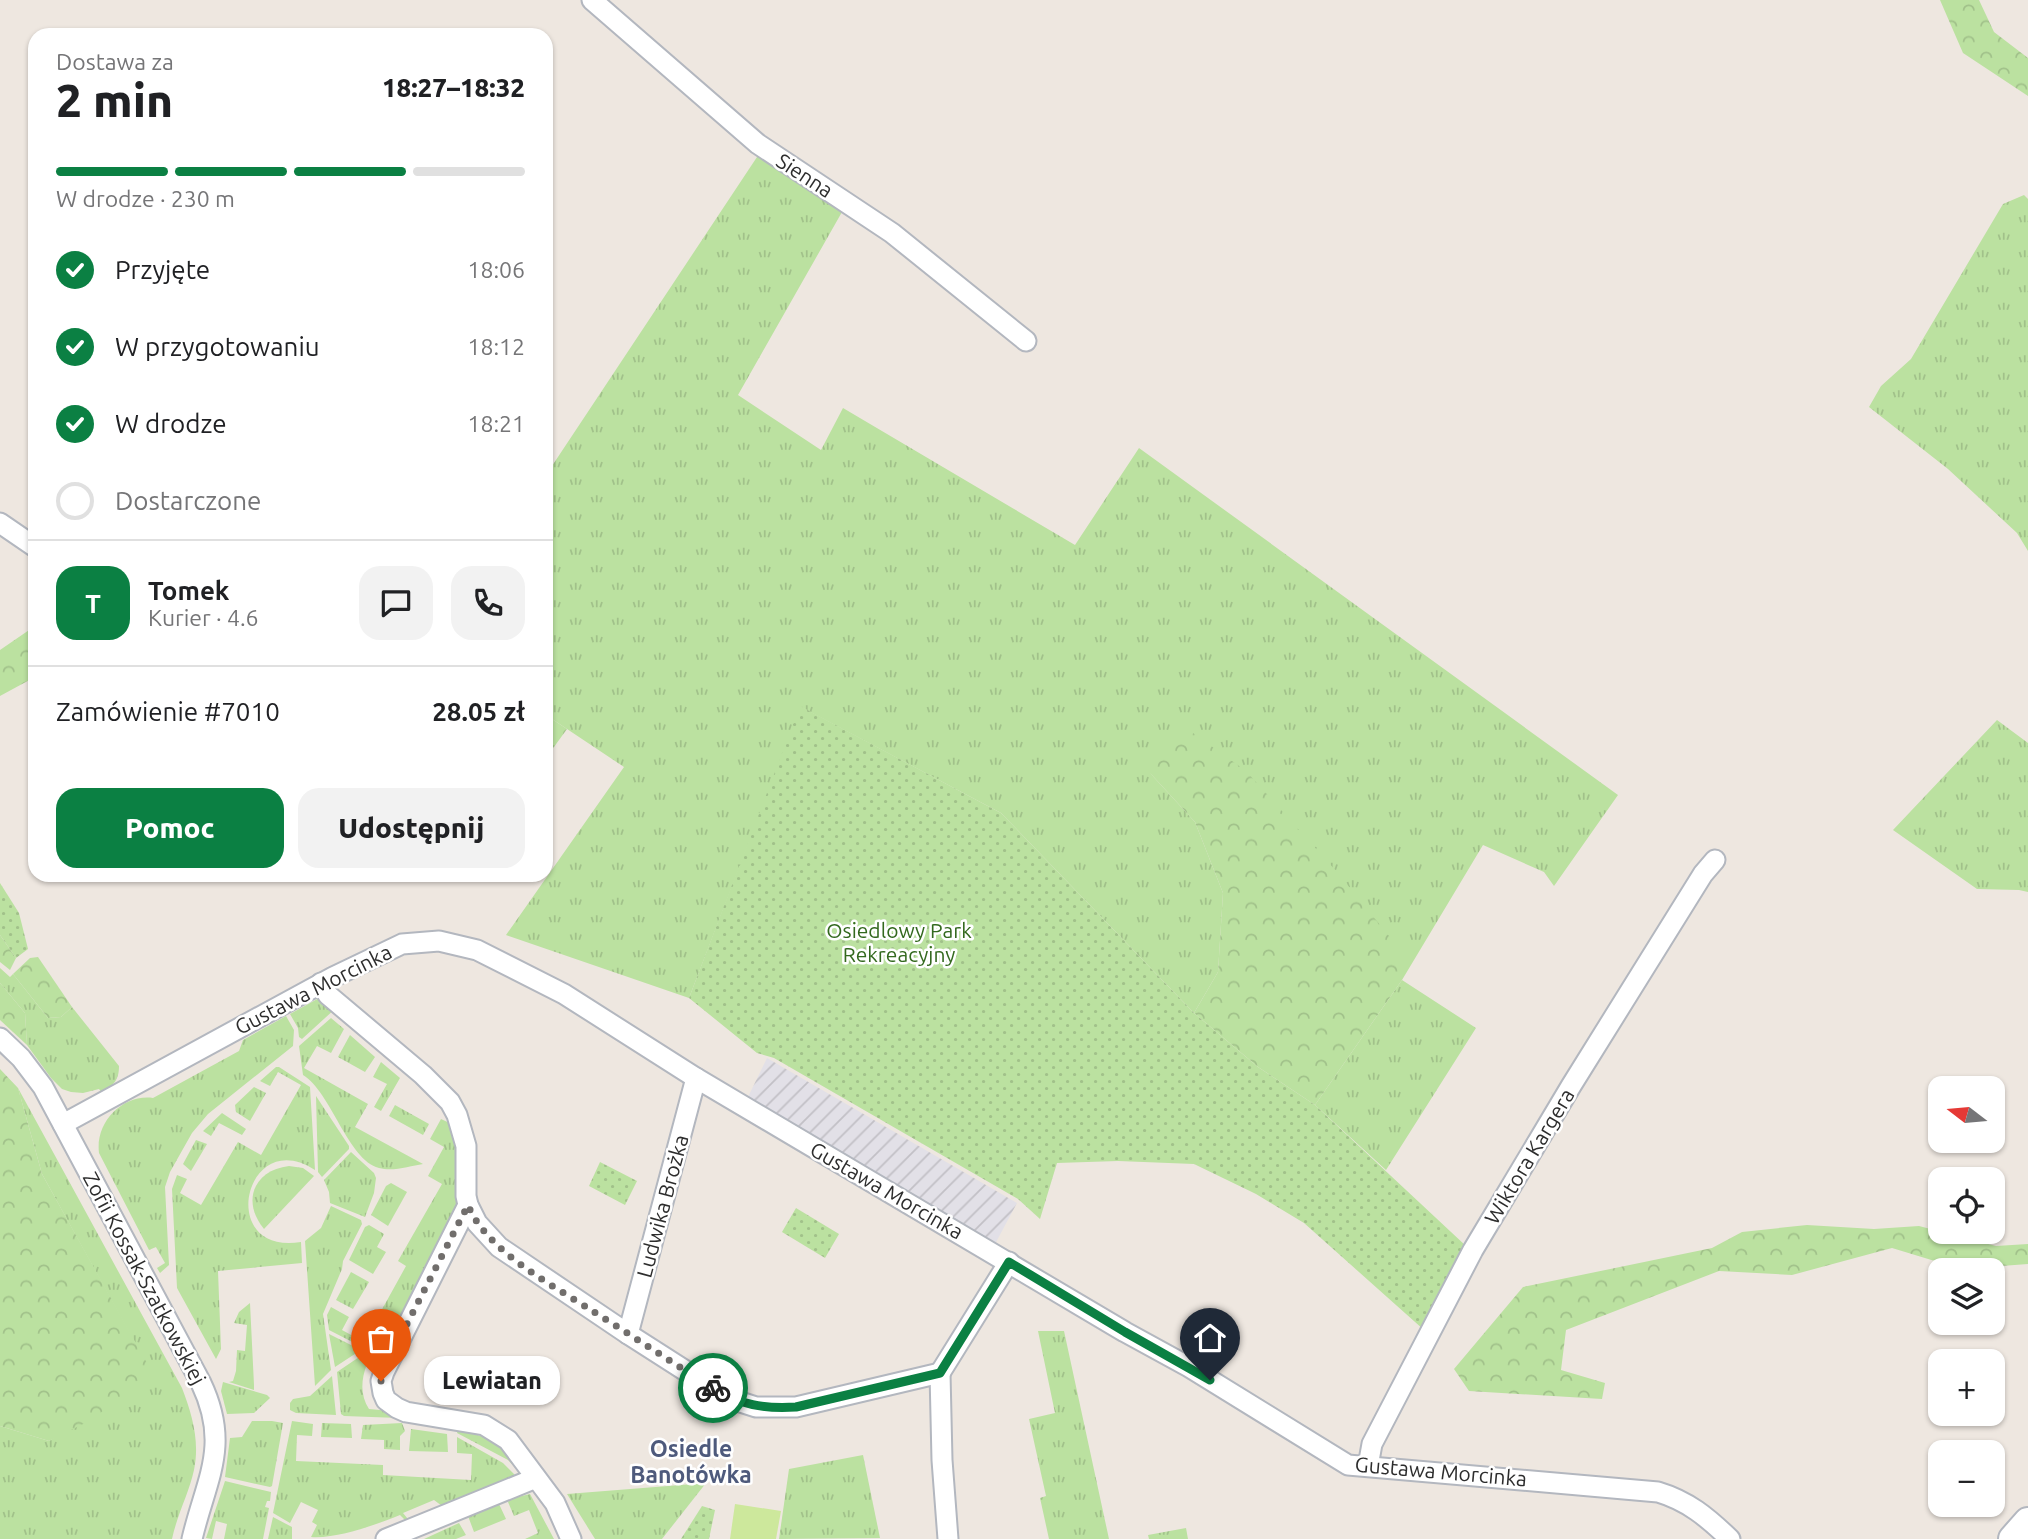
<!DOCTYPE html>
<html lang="pl">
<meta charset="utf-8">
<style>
:root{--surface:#fff;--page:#f2f2f2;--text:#202124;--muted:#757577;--line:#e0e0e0;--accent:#0b8043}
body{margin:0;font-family:Ubuntu,sans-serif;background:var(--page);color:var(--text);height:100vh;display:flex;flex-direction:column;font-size:26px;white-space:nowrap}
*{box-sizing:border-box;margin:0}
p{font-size:23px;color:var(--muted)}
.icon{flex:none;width:38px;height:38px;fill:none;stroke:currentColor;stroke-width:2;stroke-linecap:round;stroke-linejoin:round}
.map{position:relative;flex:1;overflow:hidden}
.sheet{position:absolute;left:28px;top:28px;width:525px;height:854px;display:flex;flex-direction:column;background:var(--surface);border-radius:21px;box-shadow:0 2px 5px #0004}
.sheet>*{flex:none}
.needle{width:46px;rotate:286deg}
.fabs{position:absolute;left:1928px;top:1076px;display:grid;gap:14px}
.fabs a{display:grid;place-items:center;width:77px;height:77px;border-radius:14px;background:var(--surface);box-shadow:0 2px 5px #0004;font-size:35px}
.pin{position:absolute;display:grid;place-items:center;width:60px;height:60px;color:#fff;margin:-72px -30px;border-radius:50% 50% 50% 0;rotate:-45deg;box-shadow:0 0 7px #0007}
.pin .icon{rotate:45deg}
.courier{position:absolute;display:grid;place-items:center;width:70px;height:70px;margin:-35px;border:5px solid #0b8043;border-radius:50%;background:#fff;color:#222;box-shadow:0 2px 9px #0007}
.bubble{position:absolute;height:49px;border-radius:21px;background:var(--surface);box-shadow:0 2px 5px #0004;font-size:23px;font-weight:800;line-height:49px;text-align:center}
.headline em{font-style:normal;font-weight:800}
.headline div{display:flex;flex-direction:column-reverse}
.headline{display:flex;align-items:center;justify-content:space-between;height:119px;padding:0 28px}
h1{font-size:46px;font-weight:800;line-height:52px}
.bar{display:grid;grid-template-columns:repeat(4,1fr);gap:10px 7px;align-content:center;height:84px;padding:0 28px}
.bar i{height:9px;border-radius:5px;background:var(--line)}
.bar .current{background:var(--accent)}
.bar p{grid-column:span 4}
.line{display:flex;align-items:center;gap:18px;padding:0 28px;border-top:2px solid var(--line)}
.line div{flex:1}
.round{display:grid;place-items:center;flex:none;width:74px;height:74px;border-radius:21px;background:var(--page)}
ol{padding:0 28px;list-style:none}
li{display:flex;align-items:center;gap:21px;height:77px}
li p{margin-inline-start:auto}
li .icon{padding:7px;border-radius:50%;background:var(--accent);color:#fff;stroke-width:4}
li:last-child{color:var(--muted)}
li i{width:38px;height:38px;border:4px solid var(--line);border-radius:50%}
.cta{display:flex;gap:14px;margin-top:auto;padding:14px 28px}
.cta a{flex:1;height:80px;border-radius:21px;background:var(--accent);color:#fff;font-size:28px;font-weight:800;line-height:80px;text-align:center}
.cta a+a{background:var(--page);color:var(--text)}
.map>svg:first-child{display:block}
</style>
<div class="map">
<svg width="2028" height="1539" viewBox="0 0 2028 1539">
<defs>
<pattern id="industrial-furrows" width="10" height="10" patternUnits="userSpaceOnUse" patternTransform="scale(1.75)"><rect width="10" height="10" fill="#e2e0e7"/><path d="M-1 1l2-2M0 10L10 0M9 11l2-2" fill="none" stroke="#c2c0c6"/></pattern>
<pattern id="grass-tufts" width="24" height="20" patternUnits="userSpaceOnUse" patternTransform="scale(1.75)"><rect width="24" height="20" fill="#bbe1a0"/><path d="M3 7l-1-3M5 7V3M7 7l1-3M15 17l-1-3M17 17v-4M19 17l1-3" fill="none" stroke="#a1c18a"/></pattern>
<pattern id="forest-crowns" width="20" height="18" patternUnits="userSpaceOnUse" patternTransform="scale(1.75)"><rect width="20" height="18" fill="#bbe1a0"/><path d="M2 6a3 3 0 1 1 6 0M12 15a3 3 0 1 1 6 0" fill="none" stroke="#a1c18a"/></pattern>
<pattern id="park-dots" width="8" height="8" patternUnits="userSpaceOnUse" patternTransform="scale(1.75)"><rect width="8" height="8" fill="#bbe1a0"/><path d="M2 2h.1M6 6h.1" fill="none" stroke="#a1c18a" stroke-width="1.8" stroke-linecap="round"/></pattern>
</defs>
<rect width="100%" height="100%" fill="#eee7e0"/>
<path fill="url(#industrial-furrows)" d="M767 1058 1017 1203 995 1244 748 1097Z"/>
<g fill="url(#grass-tufts)">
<path d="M759 154 842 212 738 395 821 450 843 408 1075 545 1139 448 1618 795 1554 886 1544 872 1483 845 1402 980 1476 1028 1386 1170 1315 1105 1402 980 1150 773 1195 822 1223 893 1218 972 1194 1013 1001 813 801 707 689 998 506 935 624 767 546 715V475Z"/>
<path d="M2024 195 2028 199V551L2017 533 1948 469 1869 407 1881 386 1911 359 2003 204Z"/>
<path d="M1997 720 2028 743V892L2019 890 1977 889 1893 830Z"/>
<path d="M0 968 10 977 13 974 48 1018 61 1017 72 1007 119 1066C119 1081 113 1085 102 1093L99 1089 83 1093 71 1092 62 1089 51 1078 27 1045 25 1013 0 983Z"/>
<path d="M321 997 336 1008 302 1039 299 1037 298 1028 290 1014Z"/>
<path d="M286 1016 294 1030 293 1046 208 1114 192 1133 170 1172 165 1187 169 1265 160 1273 157 1268 165 1263 156 1247 149 1250 99 1153C95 1122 123 1094 153 1098L239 1051 243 1040Z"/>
<path d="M331 1018 344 1029 331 1053 317 1046 304 1068 368 1104 355 1127 423 1164C410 1166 393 1172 379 1168 348 1160 331 1092 303 1075L299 1046Z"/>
<path d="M350 1035 375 1057 365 1072 338 1057Z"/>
<path d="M381 1062 400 1078 381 1111 374 1107 387 1084 373 1077Z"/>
<path d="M276 1067H279L310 1087 315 1170C245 1124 215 1256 301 1242L302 1263 218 1271 221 1349 216 1359 177 1288 172 1189 177 1175 187 1179 180 1193 201 1205 238 1142 261 1155 301 1085 278 1072 270 1086 260 1081Z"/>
<path d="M254 1087 266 1093 250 1121 236 1112 235 1105Z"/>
<path d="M18 1088 182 1388C192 1414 200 1441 194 1470 189 1493 177 1515 172 1539H0V1426L49 1441 151 1372 42 1174Z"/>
<path d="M316 1096 349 1146V1149L322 1177 318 1172Z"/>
<path d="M395 1105 429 1124 423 1135 389 1116Z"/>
<path d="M222 1113 246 1129 242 1135 219 1123 211 1136 203 1131Z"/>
<path d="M441 1119 456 1126 459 1134 458 1205 395 1337 383 1338 364 1348 329 1330 327 1315 331 1307 349 1317 342 1330 364 1342 406 1266 398 1261 442 1184 428 1176 444 1147 430 1139Z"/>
<path d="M196 1140 207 1144 191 1171 183 1164Z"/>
<path d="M351 1152 374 1173 376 1178 374 1193 365 1217 330 1203 329 1192 324 1180Z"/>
<path d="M289 1166 303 1168 314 1176 264 1229C241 1201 254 1170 289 1166Z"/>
<path d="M391 1183 407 1192 388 1226 371 1215 386 1186Z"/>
<path d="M331 1206 361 1220 362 1224 343 1261 342 1269 323 1314 331 1370 315 1386 305 1241 321 1228Z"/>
<path d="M369 1225 384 1234 377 1247 386 1252 373 1274 349 1260 365 1227Z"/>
<path d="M351 1272 369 1282 353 1309 336 1300Z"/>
<path d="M250 1303 254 1385V1390L229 1382 233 1381 236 1371 237 1350 245 1351 247 1325 234 1323 239 1312Z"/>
<path d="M1038 1331H1064L1109 1539H1049L1040 1498 1046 1496 1029 1419 1055 1413Z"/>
<path d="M329 1334 361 1350 335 1367Z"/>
<path d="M390 1342 380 1369 367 1364C361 1379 360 1395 369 1409L391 1411 399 1418 344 1416 341 1414 337 1372 371 1349Z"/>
<path d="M332 1376 336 1415 296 1413 290 1410V1403L293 1399 310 1396Z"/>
<path d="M223 1382 267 1395 270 1398 254 1413 227 1414 221 1391Z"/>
<path d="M252 1421H272L283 1423 272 1486 270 1487 225 1477 230 1438 242 1437Z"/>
<path d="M292 1421 313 1424 312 1436 297 1435 296 1461 383 1465V1475L471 1480 472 1454 457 1453V1437L503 1463 518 1478 442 1506 434 1500 403 1513 412 1524 410 1525 400 1515C375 1525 337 1539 311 1537L317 1525 312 1522 318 1510 301 1502 290 1523 273 1513Z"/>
<path d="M322 1423 351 1424 352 1438 321 1437Z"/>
<path d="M402 1423 405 1431 400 1436V1450L384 1449V1440L361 1439 363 1425Z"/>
<path d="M411 1429 447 1434 448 1452 409 1451Z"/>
<path d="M458 1430C479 1434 522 1447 521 1474L508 1460 457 1433Z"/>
<path d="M863 1455 880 1538 779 1539 789 1469Z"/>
<path d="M225 1481 271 1492 270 1501H267L265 1507 269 1508 263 1539H224L227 1524 216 1521 212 1539 206 1538Z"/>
<path d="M706 1483 662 1539H595L567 1494Z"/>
<path d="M530 1494 554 1539H525L538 1533 529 1510 514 1516 508 1502 510 1499Z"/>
<path d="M499 1504 506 1519 474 1532 468 1516Z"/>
<path d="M273 1517 292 1527V1539H268Z"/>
<path d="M459 1523 466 1535 456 1539H424Z"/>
<path d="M1186 1528 1188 1539H1149L1148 1535Z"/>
</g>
<g fill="url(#forest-crowns)">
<path d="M1940 0H1979L1994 32 2028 58V96L1963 53Z"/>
<path d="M35 626V677L0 696V650Z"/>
<path d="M546 715 567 729 546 758Z"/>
<path d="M1186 728 1246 771 1337 872 1402 952V980L1315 1105 1258 1067 1194 1013 1218 972 1223 893 1195 822 1150 773 1160 745Z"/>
<path d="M0 935 16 958 10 970 0 962Z"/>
<path d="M38 957 72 1007 61 1017 48 1018 13 974 30 958Z"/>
<path d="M0 983 25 1013 27 1045 0 1020Z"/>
<path d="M0 1069 18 1088 42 1174 152 1372 93 1419 49 1441 0 1426Z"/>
<path d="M1807 1225 1874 1229 1919 1226 1996 1246 2028 1244V1264L1961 1269 1892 1248 1792 1275 1719 1271 1566 1330 1561 1370 1605 1383 1602 1399 1469 1391 1454 1369 1523 1287 1712 1248 1742 1232Z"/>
</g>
<g fill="url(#park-dots)">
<path d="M800 706 1001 813 1194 1013 1258 1067 1315 1105 1466 1246 1424 1330 1304 1223 1256 1194 1194 1164 1118 1161 1057 1163 1040 1219 1018 1199 774 1058 757 1053 689 998Z"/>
<path d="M0 883 19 913 28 949 16 958 0 935Z"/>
<path d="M600 1162 637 1181 625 1205 589 1186Z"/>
<path d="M796 1208 839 1234 825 1258 782 1232Z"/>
<path d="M702 1506 715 1510 709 1539H681Z"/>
</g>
<path fill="#cde89c" d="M735 1504 781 1511 776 1539H730Z"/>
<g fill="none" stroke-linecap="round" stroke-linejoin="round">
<defs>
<g id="street">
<path d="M592 0 758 144 892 233 1026 341"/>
<path d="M0 523 35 547"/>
<path d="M321 983 328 995 423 1075 450 1102 457 1115 466 1146V1196L468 1205 477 1223 499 1247 628 1334 728 1398 756 1407H796L940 1373"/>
<path d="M0 1038 21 1058 43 1087 201 1383C231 1446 206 1479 192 1539"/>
<path d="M63 1124 333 977 402 944 439 941 477 950 564 994 696 1078 1125 1332 1189 1367 1348 1465 1658 1492C1688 1501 1707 1517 1730 1539"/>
<path d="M468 1205 384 1372 381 1381 383 1393 386 1400 397 1408 406 1412 484 1425 508 1440 555 1503 571 1539"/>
<path d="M628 1334 696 1078"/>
<path d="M940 1373 942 1460 948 1539"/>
<path d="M940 1373 1009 1262"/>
<path d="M1368 1466 1372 1444 1473 1250 1571 1086 1703 874 1715 860"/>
<path d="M386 1539 536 1478"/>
</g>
<path id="secondary" d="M2013 1539 2028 1522"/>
</defs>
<use href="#street" stroke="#b3b7bf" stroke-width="23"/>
<use href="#secondary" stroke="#b3b7bf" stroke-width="32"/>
<use href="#street" stroke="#fff" stroke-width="19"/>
<use href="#secondary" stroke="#fff" stroke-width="28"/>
</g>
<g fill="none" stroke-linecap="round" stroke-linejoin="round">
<path stroke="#716e6c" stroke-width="7" stroke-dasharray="0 12.6" d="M381 1381 390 1357 468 1205C487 1252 553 1285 594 1312 634 1337 673 1363 713 1388"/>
<path stroke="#0b8043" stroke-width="9" d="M713 1388C740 1405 764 1409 796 1407L940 1373 1009 1262 1125 1332 1210 1380"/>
</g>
<g text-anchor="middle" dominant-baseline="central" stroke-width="5" stroke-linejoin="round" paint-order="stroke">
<g font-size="21" fill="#2d2d2d" stroke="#fff">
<text transform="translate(805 175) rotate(33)">Sienna</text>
<text transform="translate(313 989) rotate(-27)">Gustawa Morcinka</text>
<text transform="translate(1529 1156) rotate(-59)">Wiktora Kargera</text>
<text transform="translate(887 1190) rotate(30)">Gustawa Morcinka</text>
<text transform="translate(662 1206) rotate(-75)">Ludwika Brożka</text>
<text transform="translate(145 1278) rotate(62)">Zofii Kossak-Szatkowskiej</text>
<text transform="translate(1441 1471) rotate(5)">Gustawa Morcinka</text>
</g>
<g font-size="21" fill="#33691e" stroke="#fff">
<text x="899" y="930">Osiedlowy Park<tspan x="899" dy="24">Rekreacyjny</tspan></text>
</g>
<g font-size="23" font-weight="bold" fill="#4e5a7c" stroke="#fff">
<text x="691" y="1448">Osiedle<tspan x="691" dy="26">Banotówka</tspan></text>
</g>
</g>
</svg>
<div class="fabs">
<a><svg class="needle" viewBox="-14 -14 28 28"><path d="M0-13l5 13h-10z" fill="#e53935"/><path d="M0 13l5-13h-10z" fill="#757577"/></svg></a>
<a><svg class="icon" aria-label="locate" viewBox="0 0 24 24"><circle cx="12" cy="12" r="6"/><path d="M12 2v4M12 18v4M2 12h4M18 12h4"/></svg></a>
<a><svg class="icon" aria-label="layers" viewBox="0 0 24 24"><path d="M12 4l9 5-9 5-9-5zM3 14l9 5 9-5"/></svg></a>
<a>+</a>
<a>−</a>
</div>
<div class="pin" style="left:381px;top:1381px;background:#ea580c"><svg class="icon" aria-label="bag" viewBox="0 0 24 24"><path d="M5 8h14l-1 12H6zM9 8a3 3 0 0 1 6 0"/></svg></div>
<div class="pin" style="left:1210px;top:1380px;background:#1f2937"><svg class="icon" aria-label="home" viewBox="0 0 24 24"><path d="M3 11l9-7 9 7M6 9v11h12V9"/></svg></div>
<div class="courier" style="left:713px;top:1388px"><svg class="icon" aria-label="bike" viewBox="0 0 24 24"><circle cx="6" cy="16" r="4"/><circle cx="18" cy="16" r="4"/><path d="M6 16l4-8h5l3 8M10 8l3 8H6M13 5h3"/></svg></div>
<div class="bubble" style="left:424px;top:1356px;width:136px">Lewiatan</div>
<section class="sheet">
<div class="headline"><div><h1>2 min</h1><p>Dostawa za</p></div><em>18:27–18:32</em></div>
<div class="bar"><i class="current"></i><i class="current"></i><i class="current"></i><i></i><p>W drodze · 230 m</p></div>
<ol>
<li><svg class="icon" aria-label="check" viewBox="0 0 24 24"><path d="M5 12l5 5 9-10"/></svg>Przyjęte<p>18:06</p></li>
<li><svg class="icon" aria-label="check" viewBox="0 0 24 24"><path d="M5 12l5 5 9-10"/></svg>W przygotowaniu<p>18:12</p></li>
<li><svg class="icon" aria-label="check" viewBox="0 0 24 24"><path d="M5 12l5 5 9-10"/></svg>W drodze<p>18:21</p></li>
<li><i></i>Dostarczone</li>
</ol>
<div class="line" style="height:126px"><b class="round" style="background:var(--accent);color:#fff">T</b><div><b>Tomek</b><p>Kurier · 4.6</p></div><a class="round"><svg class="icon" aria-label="chat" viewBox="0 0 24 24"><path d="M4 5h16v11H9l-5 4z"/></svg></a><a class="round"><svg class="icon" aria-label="phone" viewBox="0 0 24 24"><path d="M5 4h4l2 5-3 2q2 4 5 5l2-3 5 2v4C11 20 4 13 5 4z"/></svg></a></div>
<div class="line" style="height:91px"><div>Zamówienie #7010</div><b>28.05 zł</b></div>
<div class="cta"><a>Pomoc</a><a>Udostępnij</a></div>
</section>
</div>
